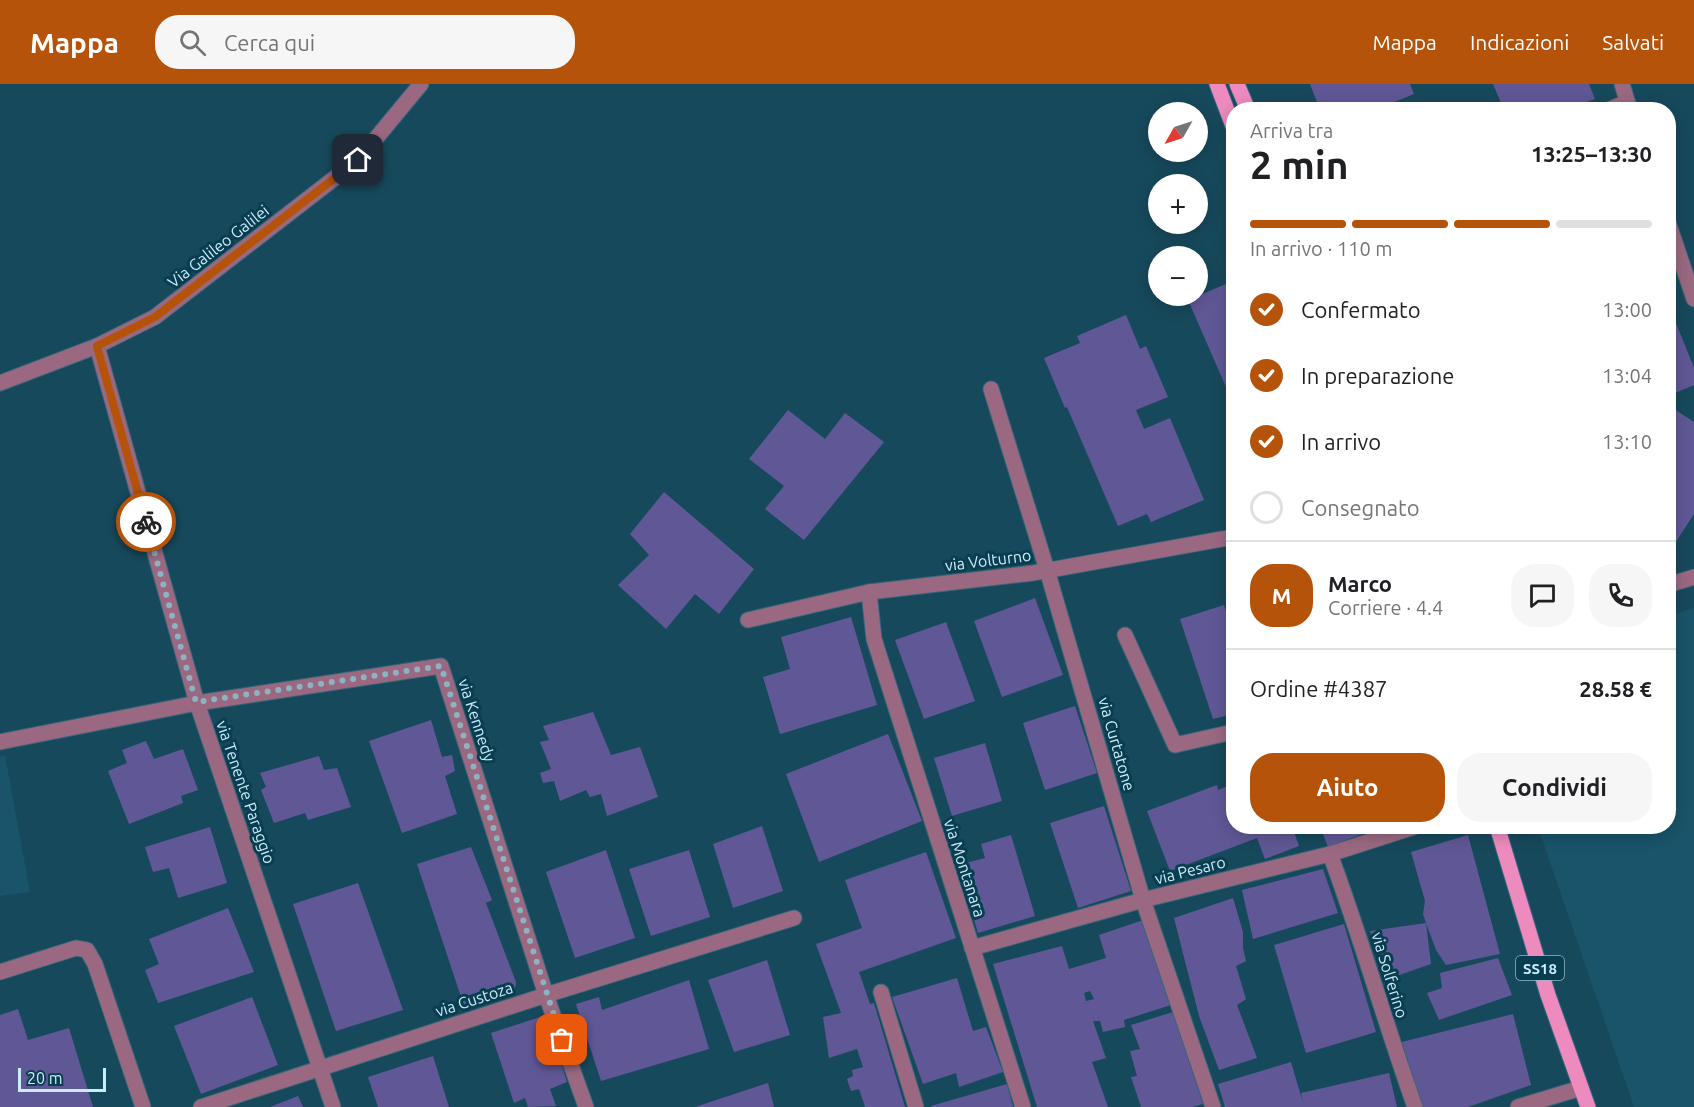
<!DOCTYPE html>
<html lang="it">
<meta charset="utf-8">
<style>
:root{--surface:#fff;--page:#f6f6f6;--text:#202124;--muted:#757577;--line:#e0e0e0;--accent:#b45309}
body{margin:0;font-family:Ubuntu,sans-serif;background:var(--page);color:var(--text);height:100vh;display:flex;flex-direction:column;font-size:22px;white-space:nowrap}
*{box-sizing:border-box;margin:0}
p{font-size:20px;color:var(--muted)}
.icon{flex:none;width:33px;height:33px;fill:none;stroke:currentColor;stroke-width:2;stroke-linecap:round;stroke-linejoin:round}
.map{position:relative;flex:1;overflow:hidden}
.side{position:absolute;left:1226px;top:18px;width:450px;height:732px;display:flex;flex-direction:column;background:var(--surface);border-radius:24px;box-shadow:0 3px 15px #0003}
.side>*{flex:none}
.needle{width:39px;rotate:231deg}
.fabs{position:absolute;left:1148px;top:18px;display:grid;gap:12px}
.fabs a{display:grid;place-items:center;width:60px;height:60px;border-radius:50%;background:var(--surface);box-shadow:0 3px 15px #0003;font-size:30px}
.scale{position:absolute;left:18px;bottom:15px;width:88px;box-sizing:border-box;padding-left:6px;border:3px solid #cdecfb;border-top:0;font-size:16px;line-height:21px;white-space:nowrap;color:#cdecfb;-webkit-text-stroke:4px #093e51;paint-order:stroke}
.pin{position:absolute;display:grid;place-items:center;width:51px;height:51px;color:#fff;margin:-26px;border-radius:12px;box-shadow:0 3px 9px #0006}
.courier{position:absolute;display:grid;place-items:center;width:60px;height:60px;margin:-30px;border:4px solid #b45309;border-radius:50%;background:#fff;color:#222;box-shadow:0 2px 8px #0007}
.headline em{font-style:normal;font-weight:600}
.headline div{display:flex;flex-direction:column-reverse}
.headline{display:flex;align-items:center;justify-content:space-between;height:102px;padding:0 24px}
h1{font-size:39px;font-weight:600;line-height:45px}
.bar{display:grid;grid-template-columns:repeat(4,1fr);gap:9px 6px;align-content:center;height:72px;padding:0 24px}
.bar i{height:8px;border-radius:4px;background:var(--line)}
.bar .current{background:var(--accent)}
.bar p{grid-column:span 4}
.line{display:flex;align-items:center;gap:15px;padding:0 24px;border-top:2px solid var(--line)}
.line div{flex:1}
.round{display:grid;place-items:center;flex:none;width:63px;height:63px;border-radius:24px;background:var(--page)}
ol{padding:0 24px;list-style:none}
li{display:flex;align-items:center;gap:18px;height:66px}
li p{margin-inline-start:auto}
li .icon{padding:6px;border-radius:50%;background:var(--accent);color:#fff;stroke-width:4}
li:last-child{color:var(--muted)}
li i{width:33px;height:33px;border:3px solid var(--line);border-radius:50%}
.action{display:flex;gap:12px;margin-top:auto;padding:12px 24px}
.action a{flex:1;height:69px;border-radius:24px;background:var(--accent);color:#fff;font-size:24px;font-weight:600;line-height:69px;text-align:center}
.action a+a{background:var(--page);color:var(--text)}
header{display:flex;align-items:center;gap:36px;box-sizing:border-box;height:84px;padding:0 30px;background:var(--accent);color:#fff}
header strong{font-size:28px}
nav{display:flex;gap:33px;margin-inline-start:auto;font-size:21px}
.search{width:420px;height:54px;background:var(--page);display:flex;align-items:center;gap:15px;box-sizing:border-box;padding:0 21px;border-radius:24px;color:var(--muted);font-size:22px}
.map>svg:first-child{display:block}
</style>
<header>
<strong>Mappa</strong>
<div class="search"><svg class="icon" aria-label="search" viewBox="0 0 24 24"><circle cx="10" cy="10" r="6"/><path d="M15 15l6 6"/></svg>Cerca qui</div>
<nav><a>Mappa</a><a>Indicazioni</a><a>Salvati</a></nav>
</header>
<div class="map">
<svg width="1694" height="1023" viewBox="0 0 1694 1023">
<rect width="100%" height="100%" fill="#17495c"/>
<g fill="#19546a">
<path d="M1694 524V1023H1634L1538 743 1668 742V532Z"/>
<path d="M5 671 30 808 0 812V672Z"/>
</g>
<g fill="#605896" fill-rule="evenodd">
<path d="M1310 0H1410L1414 10 1392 19 1394 26H1320Z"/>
<path d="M1493 0H1589L1595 15 1564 26H1504Z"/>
<path d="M1233 197V319L1188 216Z"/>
<path d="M1668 219 1694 284V301L1668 312Z"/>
<path d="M1126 231 1140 265 1146 262 1168 313 1136 326 1144 345 1170 334 1204 416 1151 438 1147 430 1118 442 1067 323 1065 324 1044 274 1080 259 1077 252Z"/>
<path d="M1674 325 1694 338V430L1668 470V335Z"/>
<path d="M788 326 825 355 845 329 884 358 804 456 765 425 784 402 749 375Z"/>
<path d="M664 408 754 485 719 530 695 510 666 545 618 501 649 471 630 450Z"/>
<path d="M1035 514 1063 591 1002 613 974 537Z"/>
<path d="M1224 521 1229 536 1233 535V630L1213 635 1180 535Z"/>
<path d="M851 533 877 621 780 650 763 593 790 585 781 553Z"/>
<path d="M946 538 975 617 924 635 895 556Z"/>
<path d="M1075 622 1097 689 1045 706 1023 639Z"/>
<path d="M593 628 611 671 640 663 658 713 607 732 601 710 590 713 586 706 560 717 554 697 543 699 540 689 551 685 540 658 549 656 543 642Z"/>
<path d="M431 636 442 673 452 671 455 687 445 692 457 730 402 749 369 657Z"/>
<path d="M888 650 922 737 819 778 786 690Z"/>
<path d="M146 657 154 675 183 665 198 706 181 712 183 719 129 740 108 687 127 679 122 666Z"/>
<path d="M985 659 1002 717 952 732 934 674Z"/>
<path d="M319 672 324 686 337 684 351 723 308 736 305 729 274 739 261 706 266 703 260 689Z"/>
<path d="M1233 700V742H1292L1299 762 1265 775 1257 754 1170 787 1147 727 1217 701 1218 706Z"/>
<path d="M1104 722 1131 807 1078 824 1050 739Z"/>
<path d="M762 742 783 807 733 824 713 760Z"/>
<path d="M1320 742H1381V743L1328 763Z"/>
<path d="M210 743 227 799 178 814 169 784 153 788 145 763Z"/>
<path d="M1011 751 1035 832 978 849 958 781 985 774 981 760Z"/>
<path d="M1468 751 1500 870 1446 881 1436 866 1426 839 1431 880 1385 896 1370 847 1426 839 1423 830 1425 817 1411 768Z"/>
<path d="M471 763 492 816 486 819 516 898 515 905 464 922 417 780Z"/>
<path d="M606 766 635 854 575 874 546 788Z"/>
<path d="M689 766 710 833 651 852 629 785Z"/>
<path d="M926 768 956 854 859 888 870 920 874 919 905 1023H865L859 1005 851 1007 847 995 853 992 852 986 863 983 857 965 829 974 823 933 841 929 816 860 862 844 845 796Z"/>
<path d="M1323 785 1338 829 1253 855 1242 806Z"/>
<path d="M358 799 403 926 336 947 293 820Z"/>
<path d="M1233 814 1243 848V864L1246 877 1236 882 1246 915 1237 921 1257 974 1219 986 1199 932 1174 834Z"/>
<path d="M228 824 254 888 158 919 145 886 159 880 149 855Z"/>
<path d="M1143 836 1171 921 1124 936 1125 943 1103 948 1100 937H1093L1106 974 1092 978 1108 1023H1037L993 880 1062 862 1069 885 1106 874 1099 851ZM1090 907 1094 915 1086 917 1084 909Z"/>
<path d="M1344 840 1376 948 1306 969 1274 861Z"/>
<path d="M1498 874 1512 911 1439 936 1427 909 1442 904 1440 889Z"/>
<path d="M767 876 790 951 734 968 708 896Z"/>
<path d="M957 894 973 947 986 943 1003 988 959 1003 956 989 923 1000 892 913Z"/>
<path d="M689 896 709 965 601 997 576 920 599 913 602 926Z"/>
<path d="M252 913 278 981 201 1010 174 942Z"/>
<path d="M18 925 28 956 69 944 93 1023H0V931Z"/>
<path d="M1173 928 1203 1020 1192 1023H1141L1131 993 1137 992 1130 967 1140 965 1131 941Z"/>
<path d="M1513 930 1531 1001 1468 1023H1421L1398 959Z"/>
<path d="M546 931 567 998 550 1005 556 1022 528 1023 525 1014 514 1019 491 949Z"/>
<path d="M433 972 449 1023H378L368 993Z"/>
<path d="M1291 978 1303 1019 1301 1009 1389 989 1397 1023H1225L1218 1000Z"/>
<path d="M768 999 774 1023H695Z"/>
<path d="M1007 1000 1013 1023H932L931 1022Z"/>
<path d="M298 1012 303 1023H270Z"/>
</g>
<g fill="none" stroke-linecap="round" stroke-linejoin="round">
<defs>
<g id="minor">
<path d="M1622 0 1630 26"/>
<path d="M1608 26 1627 18"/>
<path d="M1668 138 1694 215"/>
<path d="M97 262 197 619 333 1023"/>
<path d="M0 299 97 262 155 233 358 76 421 0"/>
<path d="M991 305 1047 486 1143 816 1213 1023"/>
<path d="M1668 501 1694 493"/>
<path d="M869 508 874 555 1023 1023"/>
<path d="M748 536 869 508 1033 489 1233 453"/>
<path d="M1125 551 1175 661 1233 648"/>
<path d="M0 658 197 619 441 582 546 911 586 1023"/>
<path d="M1330 770C1361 853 1385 939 1415 1023"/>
<path d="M972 864 1143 816 1330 770 1417 742"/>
<path d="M0 888 76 864 87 866 95 880 143 1023"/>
<path d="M881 908 916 1023"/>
<path d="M201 1023 546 911 794 834"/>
<path d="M1518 1023 1581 1004"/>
</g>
<g id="major">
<path d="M1217 0 1233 42"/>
<path d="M1237 0 1248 26"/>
<path d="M1497 742 1548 911 1588 1023"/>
</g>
</defs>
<use href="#minor" stroke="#386679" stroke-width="17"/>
<use href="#major" stroke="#386679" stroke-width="17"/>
<use href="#minor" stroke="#9a6981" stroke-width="15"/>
<use href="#major" stroke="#ed8bbe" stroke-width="15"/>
</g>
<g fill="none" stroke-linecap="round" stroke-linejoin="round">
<path stroke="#8db3c3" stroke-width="6" stroke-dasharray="0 10.8" d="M146 438 196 618 441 582 562 956"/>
<path stroke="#b45309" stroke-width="8" d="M146 438 97 262 155 233 358 76"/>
</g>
<g text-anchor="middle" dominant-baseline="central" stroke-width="6" stroke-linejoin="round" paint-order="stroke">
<rect fill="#093e51" stroke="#92b8c8" stroke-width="1.5" x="1516" y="872" width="48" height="24" rx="4.5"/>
<g font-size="15" font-weight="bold" fill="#cdecfb">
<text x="1540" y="884">SS18</text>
</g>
<g font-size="16" fill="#cdecfb" stroke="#093e51">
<text transform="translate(218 162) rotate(-38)">Via Galileo Galilei</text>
<text transform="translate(988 476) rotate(-7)">via Volturno</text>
<text transform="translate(477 636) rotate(72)">via Kennedy</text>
<text transform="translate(1117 660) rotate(74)">via Curtatone</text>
<text transform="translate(246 708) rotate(71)">via Tenente Paraggio</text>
<text transform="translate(965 784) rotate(72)">via Montanara</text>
<text transform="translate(1190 786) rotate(-14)">via Pesaro</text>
<text transform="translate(1390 891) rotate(73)">via Solferino</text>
<text transform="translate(474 915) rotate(-18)">via Custoza</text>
</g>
</g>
</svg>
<div class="fabs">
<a><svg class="needle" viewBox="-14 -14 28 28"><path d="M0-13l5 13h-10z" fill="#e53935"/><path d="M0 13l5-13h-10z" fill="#757577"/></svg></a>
<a>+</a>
<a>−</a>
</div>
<div class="scale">20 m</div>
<div class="pin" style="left:562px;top:956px;background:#ea580c"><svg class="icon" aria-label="bag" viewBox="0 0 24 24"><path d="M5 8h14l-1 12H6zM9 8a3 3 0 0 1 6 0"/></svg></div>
<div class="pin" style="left:358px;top:76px;background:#1f2937"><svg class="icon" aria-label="home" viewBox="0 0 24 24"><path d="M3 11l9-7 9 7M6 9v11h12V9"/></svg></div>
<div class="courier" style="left:146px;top:438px"><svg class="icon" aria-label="bike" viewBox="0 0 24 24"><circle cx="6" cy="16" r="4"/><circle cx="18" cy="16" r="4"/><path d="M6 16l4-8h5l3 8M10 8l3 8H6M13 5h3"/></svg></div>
<section class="side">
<div class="headline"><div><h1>2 min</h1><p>Arriva tra</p></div><em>13:25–13:30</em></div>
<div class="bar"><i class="current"></i><i class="current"></i><i class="current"></i><i></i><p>In arrivo · 110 m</p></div>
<ol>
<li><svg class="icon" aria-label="check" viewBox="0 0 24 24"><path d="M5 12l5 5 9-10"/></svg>Confermato<p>13:00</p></li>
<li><svg class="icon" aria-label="check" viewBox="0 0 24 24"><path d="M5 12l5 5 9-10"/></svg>In preparazione<p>13:04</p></li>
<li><svg class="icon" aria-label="check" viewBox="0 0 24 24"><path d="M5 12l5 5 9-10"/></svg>In arrivo<p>13:10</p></li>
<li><i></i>Consegnato</li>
</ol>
<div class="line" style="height:108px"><b class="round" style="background:var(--accent);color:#fff">M</b><div><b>Marco</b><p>Corriere · 4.4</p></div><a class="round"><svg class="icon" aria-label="chat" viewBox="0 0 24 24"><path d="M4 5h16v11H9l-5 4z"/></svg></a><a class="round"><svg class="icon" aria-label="phone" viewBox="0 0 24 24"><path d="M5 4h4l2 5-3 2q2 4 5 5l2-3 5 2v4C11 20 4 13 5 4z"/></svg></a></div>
<div class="line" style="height:78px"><div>Ordine #4387</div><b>28.58 €</b></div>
<div class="action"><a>Aiuto</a><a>Condividi</a></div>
</section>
</div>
